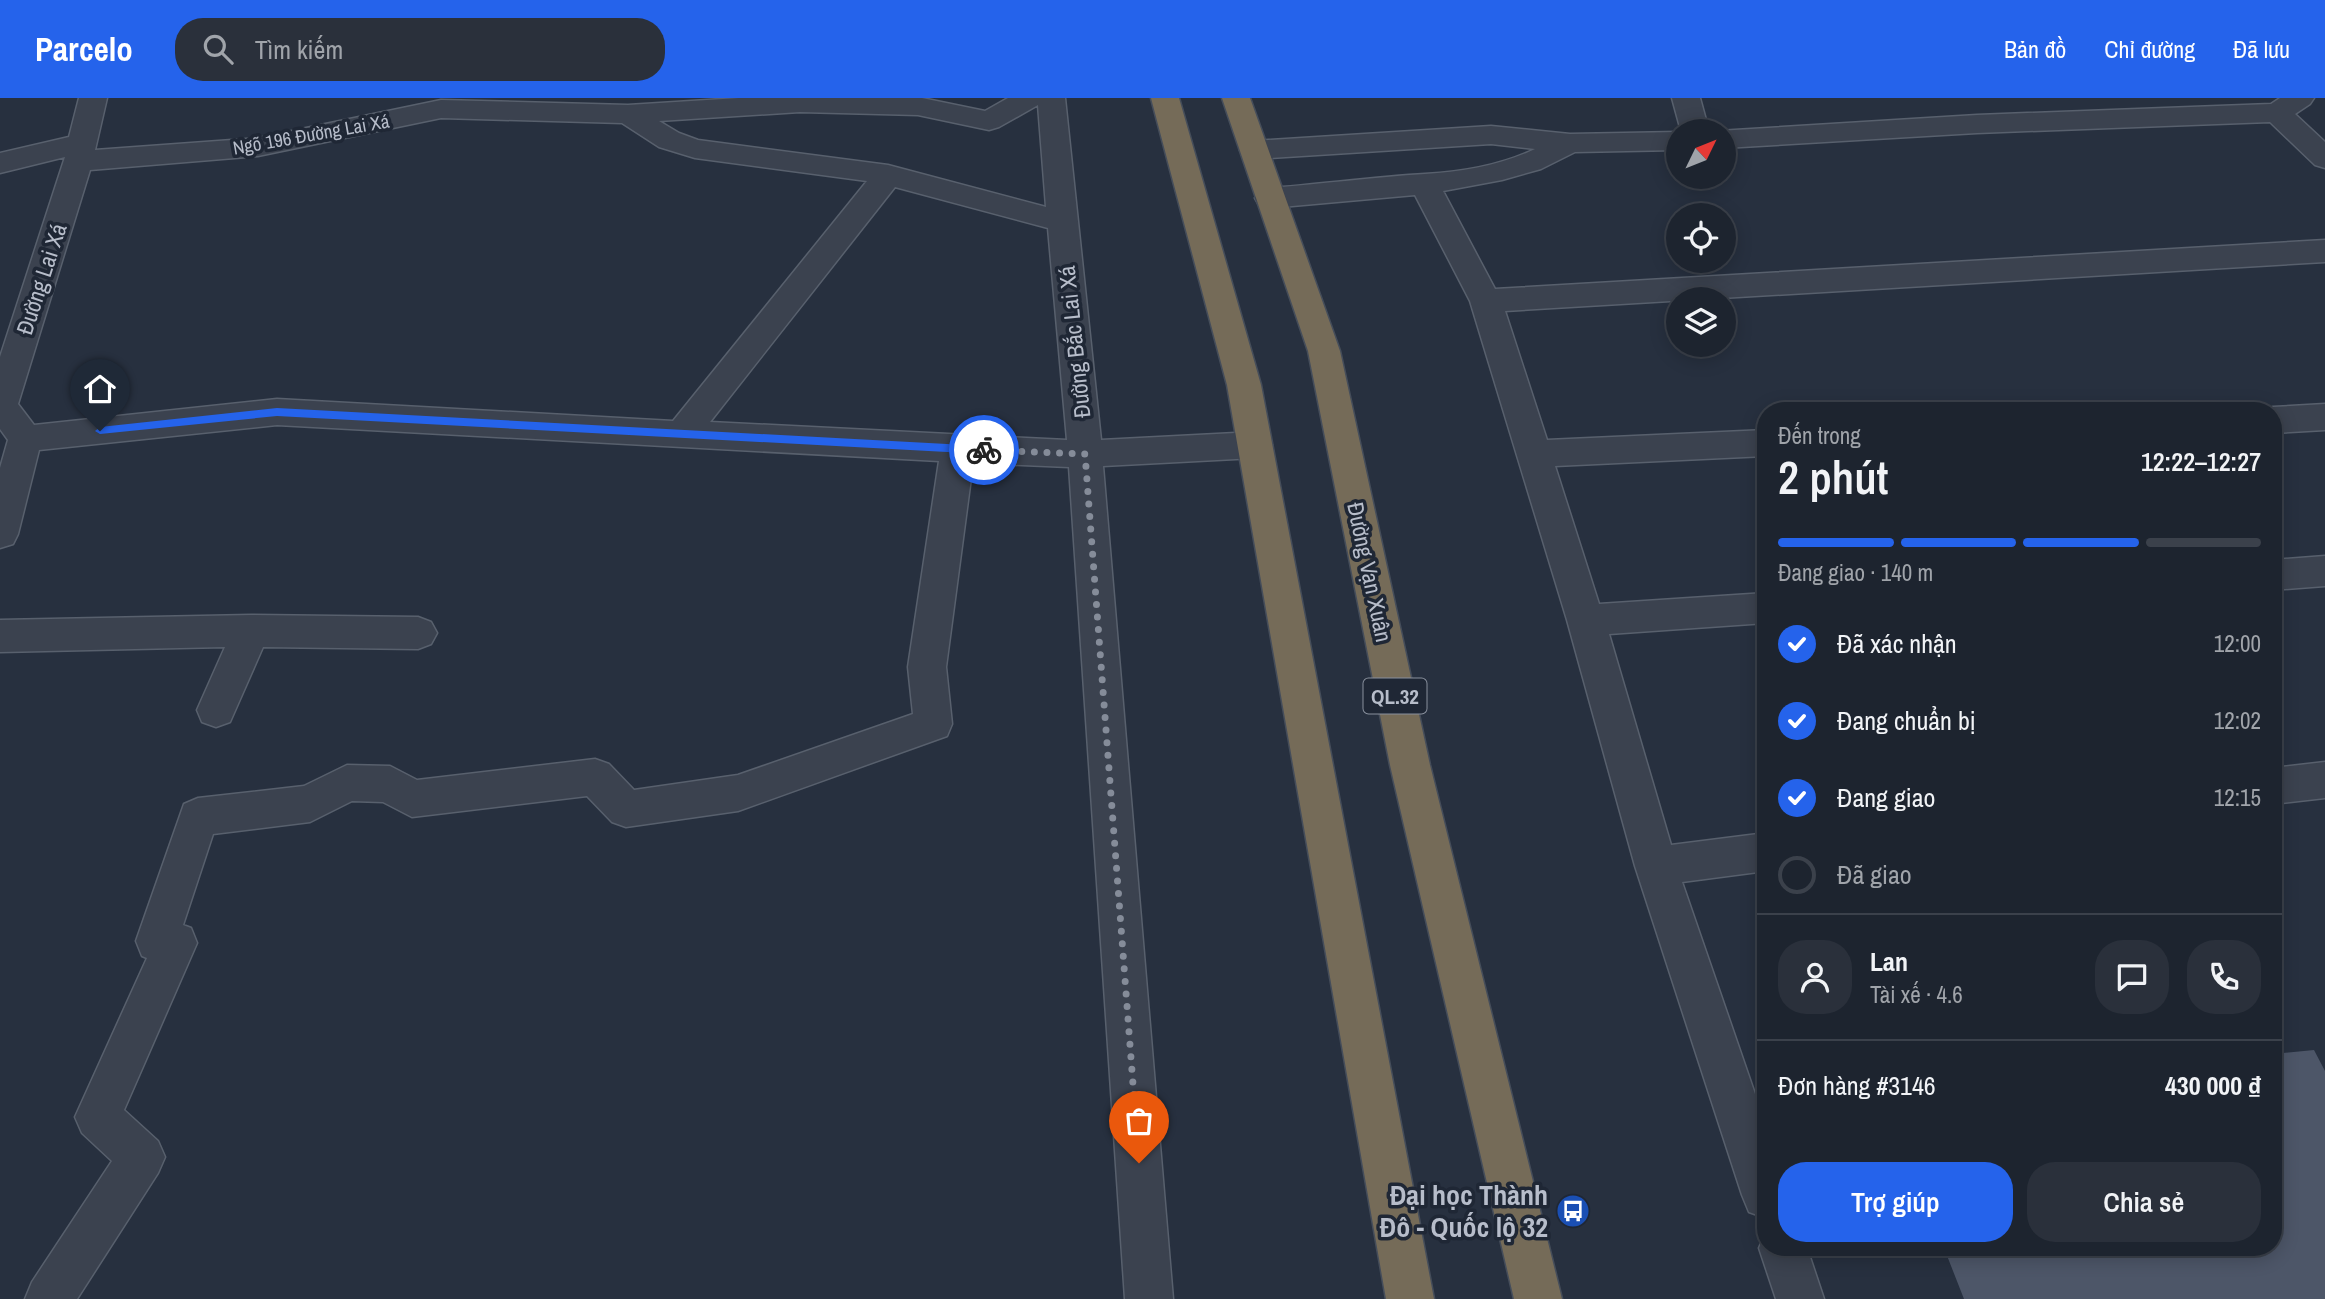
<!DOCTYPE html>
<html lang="vi">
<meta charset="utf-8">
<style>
:root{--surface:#1d242f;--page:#2a303b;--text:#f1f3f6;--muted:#a0a4aa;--line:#3b414b;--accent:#2563eb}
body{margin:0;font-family:"Archivo Narrow",sans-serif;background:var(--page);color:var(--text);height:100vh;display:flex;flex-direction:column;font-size:26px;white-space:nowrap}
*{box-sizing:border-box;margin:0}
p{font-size:23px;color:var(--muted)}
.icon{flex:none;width:38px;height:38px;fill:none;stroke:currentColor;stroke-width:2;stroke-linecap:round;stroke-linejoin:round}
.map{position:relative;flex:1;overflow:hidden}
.drawer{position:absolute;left:1757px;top:304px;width:525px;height:854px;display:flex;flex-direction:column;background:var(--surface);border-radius:28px;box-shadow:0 4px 18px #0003,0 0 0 2px var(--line)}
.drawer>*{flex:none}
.needle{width:46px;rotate:47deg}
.fabs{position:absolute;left:1666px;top:21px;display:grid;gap:14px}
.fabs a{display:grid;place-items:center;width:70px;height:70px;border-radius:50%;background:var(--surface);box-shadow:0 4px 18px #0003,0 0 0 2px var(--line);font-size:35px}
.pin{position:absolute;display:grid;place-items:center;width:60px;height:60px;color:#fff;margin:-72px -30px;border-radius:50% 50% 50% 0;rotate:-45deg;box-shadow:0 0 7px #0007}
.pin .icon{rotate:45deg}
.courier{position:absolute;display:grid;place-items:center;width:70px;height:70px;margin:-35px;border:5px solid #2563eb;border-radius:50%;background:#fff;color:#222;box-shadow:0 2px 9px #0007}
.overview em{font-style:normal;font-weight:600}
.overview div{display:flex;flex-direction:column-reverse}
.overview{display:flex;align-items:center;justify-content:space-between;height:119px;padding:0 21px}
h1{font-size:46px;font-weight:600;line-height:52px}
.bar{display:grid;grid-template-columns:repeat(4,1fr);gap:10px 7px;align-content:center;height:84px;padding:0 21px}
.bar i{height:9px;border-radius:5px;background:var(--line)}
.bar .selected{background:var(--accent)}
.bar p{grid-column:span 4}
.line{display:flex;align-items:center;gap:18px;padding:0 21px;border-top:2px solid var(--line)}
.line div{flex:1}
.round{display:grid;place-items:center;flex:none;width:74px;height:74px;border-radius:28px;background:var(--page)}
ol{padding:0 21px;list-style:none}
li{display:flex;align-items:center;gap:21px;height:77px}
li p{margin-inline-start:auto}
li .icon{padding:7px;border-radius:50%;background:var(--accent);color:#fff;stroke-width:4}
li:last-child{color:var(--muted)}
li i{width:38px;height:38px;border:4px solid var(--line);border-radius:50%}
.button{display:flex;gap:14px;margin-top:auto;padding:14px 21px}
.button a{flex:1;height:80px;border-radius:28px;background:var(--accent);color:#fff;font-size:28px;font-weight:600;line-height:80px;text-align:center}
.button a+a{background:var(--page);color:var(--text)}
header{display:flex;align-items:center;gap:42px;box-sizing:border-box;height:98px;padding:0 35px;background:var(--accent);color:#fff}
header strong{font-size:33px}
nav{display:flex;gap:38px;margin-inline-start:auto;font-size:24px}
.search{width:490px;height:63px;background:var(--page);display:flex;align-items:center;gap:18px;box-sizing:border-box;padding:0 24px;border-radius:28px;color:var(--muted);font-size:26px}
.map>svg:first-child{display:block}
</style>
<header>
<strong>Parcelo</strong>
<div class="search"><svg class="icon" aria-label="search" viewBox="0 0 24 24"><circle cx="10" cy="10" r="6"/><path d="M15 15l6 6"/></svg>Tìm kiếm</div>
<nav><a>Bản đồ</a><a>Chỉ đường</a><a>Đã lưu</a></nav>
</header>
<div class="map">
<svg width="2325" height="1201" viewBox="0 0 2325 1201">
<rect width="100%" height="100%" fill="#27303f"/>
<path fill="#4d5668" d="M2314 952 2325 973V1201H1964L1944 1150H2273V956Z"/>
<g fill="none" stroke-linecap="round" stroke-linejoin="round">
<defs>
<g id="minor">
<path d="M79 0H107L95 52 258 40 441 2 628 7 739 0H922L985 13 1008 0H1065L1101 342 1255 334 1267 338 1272 347 1267 356 1255 360 1103 368 1173 1201H1125L1069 369 973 365 946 569 952 626 947 638 738 713 626 729 612 724 587 698 412 719 383 704 352 703 310 724 213 736 183 827 191 830 197 845 124 1012 158 1043 165 1059 158 1075 77 1201H25L32 1184 112 1063 82 1035 75 1019 147 860 142 858 136 843 184 706 198 700 304 688 347 667 390 668 417 682 595 661 609 666 634 692 738 677 913 616 908 569 939 363 277 327 39 352 18 436 13 446 0 450V370L8 342 0 331V259L65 59 0 75V55L69 39ZM1038 7 1046 109 888 67 698 42 679 35 659 23 800 14 918 17 989 32 999 29ZM441 20 622 25 659 49 695 60 867 83 673 323 277 301 34 327 18 306 90 72 258 58ZM895 89 1048 130 1067 342 710 324Z"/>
<path d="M1672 0H1700L1709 33H1681Z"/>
<path d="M2280 0H2314L2310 6 2295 16 2325 44V70L2315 67 2270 24 1977 35 1724 50V33H1718L1977 17 2271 6Z"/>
<path d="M1491 28 1570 36 1678 34V52L1575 54 1541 71 1502 82 1443 93 1495 191 2325 142V164L1505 213 1547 342 1766 332V358L1555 368 1599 506 1766 495V525L1609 536 1671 747 1766 735V773L1682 784 1766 1028V1120L1749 1114 1742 1097 1635 768 1567 522 1470 203 1415 97 1270 110 1259 107 1255 100 1259 93 1270 90C1322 86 1374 79 1425 76 1461 74 1502 67 1535 51L1491 46 1254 61 1244 59 1240 52 1244 45 1254 43Z"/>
<path d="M2325 306V332L2273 335V313H2261L2273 309Z"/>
<path d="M2325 458V488L2273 492V462Z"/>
<path d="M251 517 418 519 431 524 437 535 431 546 418 551 263 549 230 624 216 629 202 624 197 612 225 549 0 554V522Z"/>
<path d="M2325 664V700L2273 706V670Z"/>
<path d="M1766 1134V1150H1807L1824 1201H1776L1759 1150Z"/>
</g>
<g id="highway">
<path d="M1151 0H1179L1261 287 1434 1201H1386L1227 287Z"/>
<path d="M1222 0H1250L1340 253 1430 667 1562 1201H1514L1390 667 1308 253Z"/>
</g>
</defs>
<use href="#minor" stroke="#58606d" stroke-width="3"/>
<use href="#highway" stroke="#454d5a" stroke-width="3"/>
<use href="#minor" fill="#3b424f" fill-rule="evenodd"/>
<use href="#highway" fill="#756b58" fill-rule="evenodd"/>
</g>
<path fill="#2563eb" d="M277 310 984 348 989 352 984 356 277 318 100 336 95 333 100 329Z"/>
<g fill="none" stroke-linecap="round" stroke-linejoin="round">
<path stroke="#858c99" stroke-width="7" stroke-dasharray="0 12.6" d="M984 352 1085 356 1139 1065"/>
</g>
<defs>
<symbol id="bus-disc" viewBox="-11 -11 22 22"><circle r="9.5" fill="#1a4fb4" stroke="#1f2735"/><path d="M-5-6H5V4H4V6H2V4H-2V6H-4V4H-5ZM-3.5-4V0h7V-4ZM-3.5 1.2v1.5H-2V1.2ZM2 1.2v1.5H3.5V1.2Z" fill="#fff"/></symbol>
</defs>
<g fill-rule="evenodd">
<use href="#bus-disc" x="1554" y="1094" width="38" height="38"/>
</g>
<g text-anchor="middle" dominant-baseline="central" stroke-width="7" stroke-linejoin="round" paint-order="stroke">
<g font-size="19" fill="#b7bdca" stroke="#1f2735">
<text transform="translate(311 36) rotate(-10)">Ngõ 196 Đường Lai Xá</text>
</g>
<rect fill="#1f2735" stroke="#89909d" stroke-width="2" x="1363.5" y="580.5" width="63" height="35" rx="5"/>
<g font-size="21" font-weight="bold" fill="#b7bdca">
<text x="1395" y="598">QL.32</text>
</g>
<g font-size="23" fill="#b7bdca" stroke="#1f2735">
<text transform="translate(41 181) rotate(-72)">Đường Lai Xá</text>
<text transform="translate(1074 244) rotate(-96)">Đường Bắc Lai Xá</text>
<text transform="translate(1370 474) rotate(78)">Đường Vạn Xuân</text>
</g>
<g font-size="28" font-weight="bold" fill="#b7bdca" stroke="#1f2735" text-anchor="end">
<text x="1548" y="1097">Đại học Thành<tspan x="1548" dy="32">Đô - Quốc lộ 32</tspan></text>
</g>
</g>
</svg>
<div class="fabs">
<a><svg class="needle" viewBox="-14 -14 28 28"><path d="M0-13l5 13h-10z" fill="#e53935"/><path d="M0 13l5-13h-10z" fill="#a0a4aa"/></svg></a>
<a><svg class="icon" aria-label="locate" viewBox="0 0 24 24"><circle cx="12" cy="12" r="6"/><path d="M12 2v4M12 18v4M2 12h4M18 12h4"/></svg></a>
<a><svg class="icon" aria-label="layers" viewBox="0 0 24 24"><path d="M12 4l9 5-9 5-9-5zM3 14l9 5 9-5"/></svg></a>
</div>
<div class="pin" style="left:1139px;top:1065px;background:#ea580c"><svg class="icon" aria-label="bag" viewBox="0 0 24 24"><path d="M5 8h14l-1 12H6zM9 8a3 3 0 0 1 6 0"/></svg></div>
<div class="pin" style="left:100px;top:333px;background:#1f2937"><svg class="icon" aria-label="home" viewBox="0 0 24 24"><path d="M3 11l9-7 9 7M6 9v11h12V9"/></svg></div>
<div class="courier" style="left:984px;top:352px"><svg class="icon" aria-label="bike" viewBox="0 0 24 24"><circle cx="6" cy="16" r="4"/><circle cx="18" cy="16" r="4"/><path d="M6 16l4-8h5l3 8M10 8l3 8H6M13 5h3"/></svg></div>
<section class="drawer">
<div class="overview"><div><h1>2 phút</h1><p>Đến trong</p></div><em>12:22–12:27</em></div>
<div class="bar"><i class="selected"></i><i class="selected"></i><i class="selected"></i><i></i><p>Đang giao · 140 m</p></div>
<ol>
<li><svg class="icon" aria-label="check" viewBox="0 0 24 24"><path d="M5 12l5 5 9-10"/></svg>Đã xác nhận<p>12:00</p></li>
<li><svg class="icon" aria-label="check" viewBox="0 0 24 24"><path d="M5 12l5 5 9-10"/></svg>Đang chuẩn bị<p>12:02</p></li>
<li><svg class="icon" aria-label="check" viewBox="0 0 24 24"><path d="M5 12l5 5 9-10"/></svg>Đang giao<p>12:15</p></li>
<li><i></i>Đã giao</li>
</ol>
<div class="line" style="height:126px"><a class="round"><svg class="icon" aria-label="person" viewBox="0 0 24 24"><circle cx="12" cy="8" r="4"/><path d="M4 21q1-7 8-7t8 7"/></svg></a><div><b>Lan</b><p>Tài xế · 4.6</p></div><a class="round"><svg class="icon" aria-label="chat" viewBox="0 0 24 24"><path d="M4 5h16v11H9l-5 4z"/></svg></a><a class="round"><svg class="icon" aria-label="phone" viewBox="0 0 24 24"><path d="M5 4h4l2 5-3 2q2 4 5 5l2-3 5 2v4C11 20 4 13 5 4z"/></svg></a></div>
<div class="line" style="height:91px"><div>Đơn hàng #3146</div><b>430 000 ₫</b></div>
<div class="button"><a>Trợ giúp</a><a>Chia sẻ</a></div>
</section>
</div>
